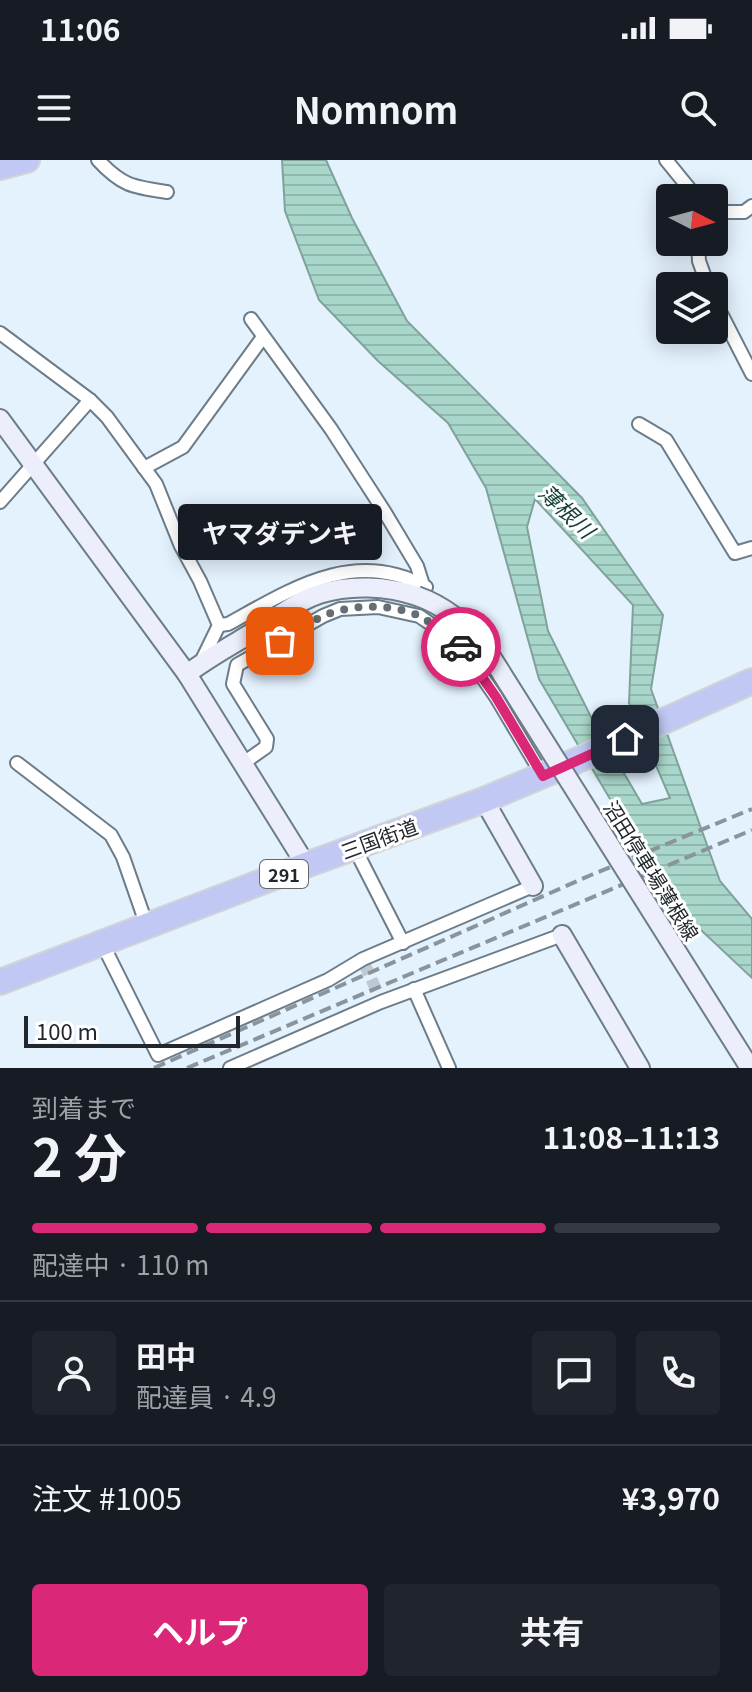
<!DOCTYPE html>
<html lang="ja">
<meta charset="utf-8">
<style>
:root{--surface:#171b24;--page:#20242c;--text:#f1f3f6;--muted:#9ea1a6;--line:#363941;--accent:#db2777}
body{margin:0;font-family:Georgia,"Noto Sans JP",serif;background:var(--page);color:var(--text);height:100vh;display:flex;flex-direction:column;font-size:30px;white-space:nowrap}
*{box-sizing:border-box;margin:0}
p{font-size:26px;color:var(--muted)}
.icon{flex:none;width:44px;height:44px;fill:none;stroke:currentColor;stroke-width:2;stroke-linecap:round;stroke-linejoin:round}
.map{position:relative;height:908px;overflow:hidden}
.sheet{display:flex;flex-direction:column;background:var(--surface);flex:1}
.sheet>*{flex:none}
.needle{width:52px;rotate:96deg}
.tools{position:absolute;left:656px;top:24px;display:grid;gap:16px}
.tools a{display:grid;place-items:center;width:72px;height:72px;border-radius:8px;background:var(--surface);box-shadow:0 4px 20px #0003;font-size:40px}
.scale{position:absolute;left:24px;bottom:20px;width:216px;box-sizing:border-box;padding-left:8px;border:4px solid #21272c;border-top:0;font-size:22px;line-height:28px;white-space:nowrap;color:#21272c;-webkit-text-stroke:6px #fff;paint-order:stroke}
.pin{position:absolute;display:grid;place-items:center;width:68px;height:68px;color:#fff;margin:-34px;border-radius:16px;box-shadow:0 4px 12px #0006}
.courier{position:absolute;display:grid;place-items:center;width:80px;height:80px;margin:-40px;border:6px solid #db2777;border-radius:50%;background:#fff;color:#222;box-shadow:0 2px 10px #0007}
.bubble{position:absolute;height:56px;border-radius:8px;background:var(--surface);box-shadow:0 4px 20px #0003;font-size:26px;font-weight:700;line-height:56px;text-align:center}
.head em{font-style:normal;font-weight:700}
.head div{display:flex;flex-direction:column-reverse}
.head{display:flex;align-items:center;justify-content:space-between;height:136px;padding:0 32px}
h1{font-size:52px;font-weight:700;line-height:60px}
.bar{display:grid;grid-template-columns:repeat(4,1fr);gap:12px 8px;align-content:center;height:96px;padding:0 32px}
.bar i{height:10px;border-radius:6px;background:var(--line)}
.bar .current{background:var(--accent)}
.bar p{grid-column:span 4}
.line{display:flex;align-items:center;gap:20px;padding:0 32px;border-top:2px solid var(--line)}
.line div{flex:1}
.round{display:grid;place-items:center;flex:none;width:84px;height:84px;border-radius:8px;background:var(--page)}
.action{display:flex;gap:16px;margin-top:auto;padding:16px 32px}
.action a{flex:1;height:92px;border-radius:8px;background:var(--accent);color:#fff;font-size:32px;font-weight:700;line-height:92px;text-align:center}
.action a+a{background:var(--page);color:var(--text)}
.status{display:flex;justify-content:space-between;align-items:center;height:56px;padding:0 40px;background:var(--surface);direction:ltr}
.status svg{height:22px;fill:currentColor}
header{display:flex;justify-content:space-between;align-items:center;height:104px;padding:0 32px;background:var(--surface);font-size:36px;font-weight:700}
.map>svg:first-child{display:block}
</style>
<div class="status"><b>11:06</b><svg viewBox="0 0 49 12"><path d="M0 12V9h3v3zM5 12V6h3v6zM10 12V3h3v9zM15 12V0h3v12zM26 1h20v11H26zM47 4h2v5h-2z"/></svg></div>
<header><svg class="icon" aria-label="menu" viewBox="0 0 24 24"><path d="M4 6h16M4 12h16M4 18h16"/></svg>Nomnom<svg class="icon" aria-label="search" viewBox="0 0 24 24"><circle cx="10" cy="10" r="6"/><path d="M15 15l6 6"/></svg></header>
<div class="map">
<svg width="752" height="908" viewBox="0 0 752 908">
<defs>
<pattern id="water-rules" width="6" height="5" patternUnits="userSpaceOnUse" patternTransform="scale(2)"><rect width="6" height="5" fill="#a9d6cb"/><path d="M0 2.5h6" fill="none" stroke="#91b8ae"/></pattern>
</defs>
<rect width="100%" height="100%" fill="#e4f2fe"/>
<path fill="url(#water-rules)" stroke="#80a29b" stroke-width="2" fill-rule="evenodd" d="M282 0H326L352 58 407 161 582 338 663 455 651 529 720 721 752 759V818L684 754 626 666 539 519 486 328 448 263 378 201 319 140 285 51ZM535 339 633 445 629 543 670 638 642 644 591 557 548 471 527 367Z"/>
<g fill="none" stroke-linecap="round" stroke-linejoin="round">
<path stroke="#bdc9d4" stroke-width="12" stroke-dasharray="12 6" stroke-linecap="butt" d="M364 803 379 836"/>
<defs>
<g id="street">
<path d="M98 0C122 26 133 27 167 32"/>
<path d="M666 0 697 38"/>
<path d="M714 52H744L752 46"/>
<path d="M698 82 699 101 708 126"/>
<path d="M714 140 752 214"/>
<path d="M251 159 331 269 384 351 417 406 423 425"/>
<path d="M0 173 90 240 107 257 156 324 181 386 200 421 219 465 201 502"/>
<path d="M639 264 666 280 735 393 752 388"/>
<path d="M144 308 183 287 263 177"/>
<path d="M0 342 90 240"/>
<path d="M219 465 228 464C290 430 354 387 426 427"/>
<path d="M17 603 111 675 123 697 147 766"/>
<path d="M242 604 266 587 267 579 233 524 237 505 323 456 340 449 378 447 419 456 450 477 463 489 496 537 543 616"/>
<path d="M354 687 403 783"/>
<path d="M102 783 158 895 328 820 363 799 533 726"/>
<path d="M414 829 449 908"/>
<path d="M230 908 381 842 562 775"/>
</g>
<g id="secondary">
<path d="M0 259 187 514 306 705"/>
<path d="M187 514C208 498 232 485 255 471 275 458 296 442 319 434 350 424 387 426 417 436"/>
<path d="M484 640 533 726"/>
<path d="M562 775 640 908"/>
</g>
<g id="highway">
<path d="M0 7 27 0"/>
<path d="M0 822 306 705 484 640 567 605 752 521"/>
</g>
</defs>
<use href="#street" stroke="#6c7c88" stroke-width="16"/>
<use href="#secondary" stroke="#6c7c88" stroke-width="22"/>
<use href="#highway" stroke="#d3d4d5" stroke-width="28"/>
<use href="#street" stroke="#fff" stroke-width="12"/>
<use href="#secondary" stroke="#eceefb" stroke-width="18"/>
<use href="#highway" stroke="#c0c8f3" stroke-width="24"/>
<g stroke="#8a949d" stroke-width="4" stroke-dasharray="12 6" stroke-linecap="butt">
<path d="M154 908 591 715 752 649"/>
<path d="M187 908 752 670"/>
</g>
<defs>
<path id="secondary-bridge" d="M417 436C445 446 467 464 485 487L750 908"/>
</defs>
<use href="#secondary-bridge" stroke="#6c7c88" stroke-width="22" stroke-linecap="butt"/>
<use href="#secondary-bridge" stroke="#eceefb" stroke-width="18"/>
</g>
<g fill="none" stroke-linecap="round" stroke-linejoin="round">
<path stroke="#656e76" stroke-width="8" stroke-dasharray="0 14.4" d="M280 481C294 473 308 463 323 456 349 444 395 443 421 457 435 465 449 476 461 487"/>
<path stroke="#db2777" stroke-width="10" d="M461 487 496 537 543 616 625 579"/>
</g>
<g text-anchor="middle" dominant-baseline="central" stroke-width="6" stroke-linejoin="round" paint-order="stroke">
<rect fill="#fff" stroke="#64686b" stroke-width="2" x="260" y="700" width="48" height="28" rx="6"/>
<g font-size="18" font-weight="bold" fill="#21272c">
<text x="284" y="714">291</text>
</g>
<g font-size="20" fill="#21272c" stroke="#fff">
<text transform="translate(379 678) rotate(-20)">三国街道</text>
<text transform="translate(652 710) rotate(58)">沼田停車場薄根線</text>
</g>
<g font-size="22" font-style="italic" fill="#153e36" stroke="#fff">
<text transform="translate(568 350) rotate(44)">薄根川</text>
</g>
</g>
</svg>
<div class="tools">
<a><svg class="needle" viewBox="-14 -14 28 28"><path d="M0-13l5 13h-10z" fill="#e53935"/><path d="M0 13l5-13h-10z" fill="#9ea1a6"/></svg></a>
<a><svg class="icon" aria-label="layers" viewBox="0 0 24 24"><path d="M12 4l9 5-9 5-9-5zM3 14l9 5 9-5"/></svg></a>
</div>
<div class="scale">100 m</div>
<div class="pin" style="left:280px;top:481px;background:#ea580c"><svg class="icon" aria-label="bag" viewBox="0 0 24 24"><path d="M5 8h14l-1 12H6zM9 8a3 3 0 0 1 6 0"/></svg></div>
<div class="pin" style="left:625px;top:579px;background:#1f2937"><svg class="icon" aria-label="home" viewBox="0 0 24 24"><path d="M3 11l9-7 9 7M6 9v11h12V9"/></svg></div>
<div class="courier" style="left:461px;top:487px"><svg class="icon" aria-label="car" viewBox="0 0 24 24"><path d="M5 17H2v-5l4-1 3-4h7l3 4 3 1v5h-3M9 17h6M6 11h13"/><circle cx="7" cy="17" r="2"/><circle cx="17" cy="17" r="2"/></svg></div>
<div class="bubble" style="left:178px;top:344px;width:204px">ヤマダデンキ</div>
</div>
<section class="sheet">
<div class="head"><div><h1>2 分</h1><p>到着まで</p></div><em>11:08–11:13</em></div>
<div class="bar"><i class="current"></i><i class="current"></i><i class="current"></i><i></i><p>配達中 · 110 m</p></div>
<div class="line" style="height:144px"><a class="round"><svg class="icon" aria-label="person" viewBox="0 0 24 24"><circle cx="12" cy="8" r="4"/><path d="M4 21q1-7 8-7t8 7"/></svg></a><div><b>田中</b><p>配達員 · 4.9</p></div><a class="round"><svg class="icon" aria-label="chat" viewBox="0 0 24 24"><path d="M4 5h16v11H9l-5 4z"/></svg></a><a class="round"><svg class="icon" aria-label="phone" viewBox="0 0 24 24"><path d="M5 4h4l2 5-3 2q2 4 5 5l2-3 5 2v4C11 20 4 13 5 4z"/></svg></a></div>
<div class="line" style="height:104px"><div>注文 #1005</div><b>¥3,970</b></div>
<div class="action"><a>ヘルプ</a><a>共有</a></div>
</section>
